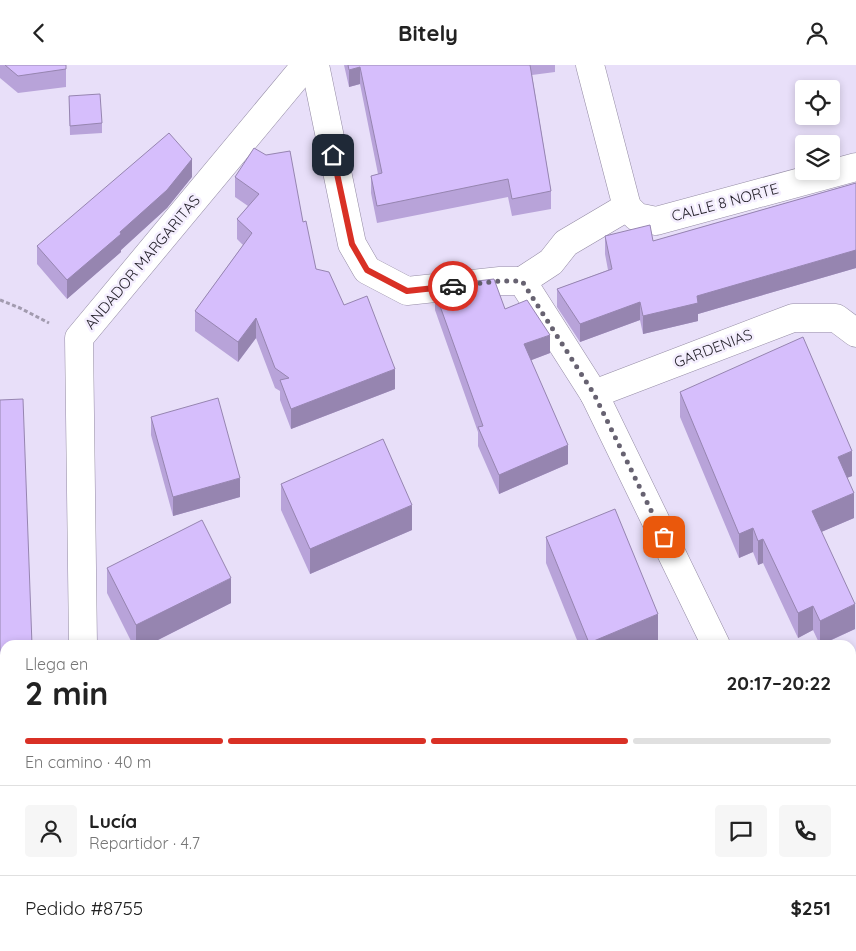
<!DOCTYPE html>
<html lang="es">
<meta charset="utf-8">
<style>
:root{--surface:#fff;--page:#f6f6f6;--text:#222;--muted:#767676;--line:#e0e0e0;--accent:#d93025}
body{margin:0;font-family:Quicksand,sans-serif;background:var(--page);color:var(--text);height:100vh;display:flex;flex-direction:column;font-size:19px;white-space:nowrap}
*{box-sizing:border-box;margin:0}
p{font-size:16px;color:var(--muted)}
.icon{flex:none;width:28px;height:28px;fill:none;stroke:currentColor;stroke-width:2;stroke-linecap:round;stroke-linejoin:round}
.map{position:relative;flex:1;overflow:hidden}
.drawer{position:absolute;left:0px;top:575px;width:856px;height:311px;display:flex;flex-direction:column;background:var(--surface);border-radius:15px 15px 0 0;box-shadow:0 2px 8px #0003}
.drawer>*{flex:none}
.controls{position:absolute;left:795px;top:15px;display:grid;gap:10px}
.controls a{display:grid;place-items:center;width:45px;height:45px;border-radius:5px;background:var(--surface);box-shadow:0 2px 8px #0003;font-size:25px}
.pin{position:absolute;display:grid;place-items:center;width:42px;height:42px;color:#fff;margin:-21px;border-radius:10px;box-shadow:0 2px 8px #0006}
.courier{position:absolute;display:grid;place-items:center;width:50px;height:50px;margin:-25px;border:4px solid #d93025;border-radius:50%;background:#fff;color:#222;box-shadow:0 1px 6px #0007}
.headline em{font-style:normal;font-weight:700}
.headline div{display:flex;flex-direction:column-reverse}
.headline{display:flex;align-items:center;justify-content:space-between;height:85px;padding:0 25px}
h1{font-size:32px;font-weight:700;line-height:38px}
.bar{display:grid;grid-template-columns:repeat(4,1fr);gap:8px 5px;align-content:center;height:60px;padding:0 25px}
.bar i{height:6px;border-radius:4px;background:var(--line)}
.bar .active{background:var(--accent)}
.bar p{grid-column:span 4}
.line{display:flex;align-items:center;gap:12px;padding:0 25px;border-top:1px solid var(--line)}
.line div{flex:1}
.round{display:grid;place-items:center;flex:none;width:52px;height:52px;border-radius:5px;background:var(--page)}
header{display:flex;justify-content:space-between;align-items:center;height:65px;padding:0 25px;background:var(--surface);font-size:22px;font-weight:700}
.map>svg:first-child{display:block}
</style>
<header><svg class="icon" aria-label="back" viewBox="0 0 24 24"><path d="M15 5l-7 7 7 7"/></svg>Bitely<svg class="icon" aria-label="person" viewBox="0 0 24 24"><circle cx="12" cy="8" r="4"/><path d="M4 21q1-7 8-7t8 7"/></svg></header>
<div class="map">
<svg width="856" height="886" viewBox="0 0 856 886">
<rect width="100%" height="100%" fill="#e8dff9"/>
<g fill="none" stroke-linecap="round" stroke-linejoin="round">
<defs>
<g id="street">
<path d="M315 0 352 179 367 205 407 226 500 216H522"/>
<path d="M590 0 627 142"/>
<path d="M627 142 637 152 656 156 856 102"/>
<path d="M522 216 594 329 716 580"/>
<path d="M522 216 551 197 566 178 627 142"/>
<path d="M594 329 793 253H836L856 268"/>
<path d="M83 580 79 273 306 0"/>
<path d="M95 881 96 886"/>
<path d="M777 886 778 881"/>
</g>
</defs>
<use href="#street" stroke="#948ba4" stroke-width="29"/>
<path stroke="#a29baf" stroke-width="3" stroke-dasharray="4 2.5" stroke-linecap="butt" d="M0 235 20 243 49 258"/>
<use href="#street" stroke="#fff" stroke-width="28"/>
</g>
<g fill="#b8a3d9">
<path d="M0 0H66V22L18 28 0 13Z"/>
<path d="M344 0H555V7L532 10 551 126V144L512 151 508 132 377 158 371 128V111L378 109 360 19 349 22Z"/>
<path d="M69 31 102 58V68L70 70Z"/>
<path d="M192 112 167 143 121 185V187L67 234 37 199V181Z"/>
<path d="M235 112 303 157 316 204 344 240 395 324 291 364 280 335V326L275 323 256 273 238 297 195 266V246L243 180 237 174V154L248 141 235 132Z"/>
<path d="M856 118V203L698 249V256L643 269 640 255 580 277 557 242V224L608 205 605 189V171L653 176Z"/>
<path d="M435 227 505 244 550 288 531 295 568 399 499 429 478 381V367L435 245Z"/>
<path d="M680 327 852 411 847 413 854 453 821 467 855 564 821 580H820L813 565 798 573 763 498 758 500 753 487 739 493 680 352Z"/>
<path d="M0 335 5 580V857H0Z"/>
<path d="M151 352 240 432 173 451 151 370Z"/>
<path d="M281 419 412 465 310 509 281 445Z"/>
<path d="M546 472 658 575 647 580H579L546 498Z"/>
<path d="M107 503 231 538 148 580H133L107 528Z"/>
<path d="M116 881H170L171 886H117Z"/>
</g>
<g fill="#9685b0">
<path d="M360 2V19L349 22V5Z"/>
<path d="M192 94V112L167 143 121 185V187L67 234V215L120 167Z"/>
<path d="M856 185V203L698 249V256L643 269V251L697 231Z"/>
<path d="M640 237V255L580 277V259Z"/>
<path d="M256 253V273L238 297V277Z"/>
<path d="M550 270V288L524 298V279Z"/>
<path d="M395 304V324L291 364V344Z"/>
<path d="M568 380V399L499 429V410Z"/>
<path d="M852 386V411L838 416V392Z"/>
<path d="M240 413V432L173 451V432Z"/>
<path d="M854 428V453L812 471V446Z"/>
<path d="M412 440V465L310 509V484Z"/>
<path d="M753 463V487L739 493V469Z"/>
<path d="M763 474V498L758 500V476Z"/>
<path d="M231 513V538L148 580H136V560Z"/>
<path d="M855 539V564L820 580V556Z"/>
<path d="M813 541V565L798 573V548Z"/>
<path d="M658 549V575L647 580H589V578Z"/>
<path d="M650 881H705V883L698 886H642V885Z"/>
</g>
<g fill="#d6befc" stroke="#9685b0">
<path d="M5 0H66V4L18 11Z"/>
<path d="M348 0H530L551 126 512 134 508 114 377 141 371 111 382 108 360 2 349 5Z"/>
<path d="M100 29 102 58 70 61 69 31Z"/>
<path d="M169 68 192 94 167 125 120 167 121 169 67 215 37 181Z"/>
<path d="M254 83 266 90 290 86 303 157 306 156 316 204 329 207 344 240 367 231 395 304 291 344 280 315 289 313 275 303 256 253 238 277 195 246 252 168 237 154 259 129 235 112Z"/>
<path d="M856 118V185L697 231 698 238 643 251 640 237 580 259 557 224 612 204 605 171 650 160 653 176Z"/>
<path d="M494 214 505 244 527 235 550 270 524 279 568 380 499 410 478 362 483 361 435 227 460 218Z"/>
<path d="M803 272 852 386 838 392 854 428 812 446 855 539 820 556 813 541 798 548 763 474 758 476 753 463 739 469 680 327Z"/>
<path d="M218 333 240 413 173 432 151 352Z"/>
<path d="M23 334 32 580H5V839H0V335Z"/>
<path d="M383 374 412 440 310 484 281 419Z"/>
<path d="M615 444 658 549 589 578 546 472Z"/>
<path d="M202 455 231 513 136 560 107 503Z"/>
<path d="M851 868 856 870V886H828L830 881H851Z"/>
<path d="M120 881H170L171 886H121Z"/>
<path d="M365 881H650L642 885 643 886H367Z"/>
</g>
<g fill="none" stroke-linecap="round" stroke-linejoin="round">
<path stroke="#676271" stroke-width="5" stroke-dasharray="0 9" d="M453 221 500 216H522L594 329 664 472"/>
<path stroke="#d93025" stroke-width="6" d="M333 90 352 179 367 205 407 226 453 221"/>
</g>
<g text-anchor="middle" dominant-baseline="central" stroke-width="5" stroke-linejoin="round" paint-order="stroke">
<g font-size="15" fill="#221f28" stroke="#f4eefe">
<text transform="translate(725 137) rotate(-15)">CALLE 8 NORTE</text>
<text transform="translate(142 197) rotate(-50)">ANDADOR MARGARITAS</text>
<text transform="translate(713 283) rotate(-21)">GARDENIAS</text>
</g>
</g>
</svg>
<div class="controls">
<a><svg class="icon" aria-label="locate" viewBox="0 0 24 24"><circle cx="12" cy="12" r="6"/><path d="M12 2v4M12 18v4M2 12h4M18 12h4"/></svg></a>
<a><svg class="icon" aria-label="layers" viewBox="0 0 24 24"><path d="M12 4l9 5-9 5-9-5zM3 14l9 5 9-5"/></svg></a>
</div>
<div class="pin" style="left:664px;top:472px;background:#ea580c"><svg class="icon" aria-label="bag" viewBox="0 0 24 24"><path d="M5 8h14l-1 12H6zM9 8a3 3 0 0 1 6 0"/></svg></div>
<div class="pin" style="left:333px;top:90px;background:#1f2937"><svg class="icon" aria-label="home" viewBox="0 0 24 24"><path d="M3 11l9-7 9 7M6 9v11h12V9"/></svg></div>
<div class="courier" style="left:453px;top:221px"><svg class="icon" aria-label="car" viewBox="0 0 24 24"><path d="M5 17H2v-5l4-1 3-4h7l3 4 3 1v5h-3M9 17h6M6 11h13"/><circle cx="7" cy="17" r="2"/><circle cx="17" cy="17" r="2"/></svg></div>
<section class="drawer">
<div class="headline"><div><h1>2 min</h1><p>Llega en</p></div><em>20:17–20:22</em></div>
<div class="bar"><i class="active"></i><i class="active"></i><i class="active"></i><i></i><p>En camino · 40 m</p></div>
<div class="line" style="height:90px"><a class="round"><svg class="icon" aria-label="person" viewBox="0 0 24 24"><circle cx="12" cy="8" r="4"/><path d="M4 21q1-7 8-7t8 7"/></svg></a><div><b>Lucía</b><p>Repartidor · 4.7</p></div><a class="round"><svg class="icon" aria-label="chat" viewBox="0 0 24 24"><path d="M4 5h16v11H9l-5 4z"/></svg></a><a class="round"><svg class="icon" aria-label="phone" viewBox="0 0 24 24"><path d="M5 4h4l2 5-3 2q2 4 5 5l2-3 5 2v4C11 20 4 13 5 4z"/></svg></a></div>
<div class="line" style="height:65px"><div>Pedido #8755</div><b>$251</b></div>
</section>
</div>
